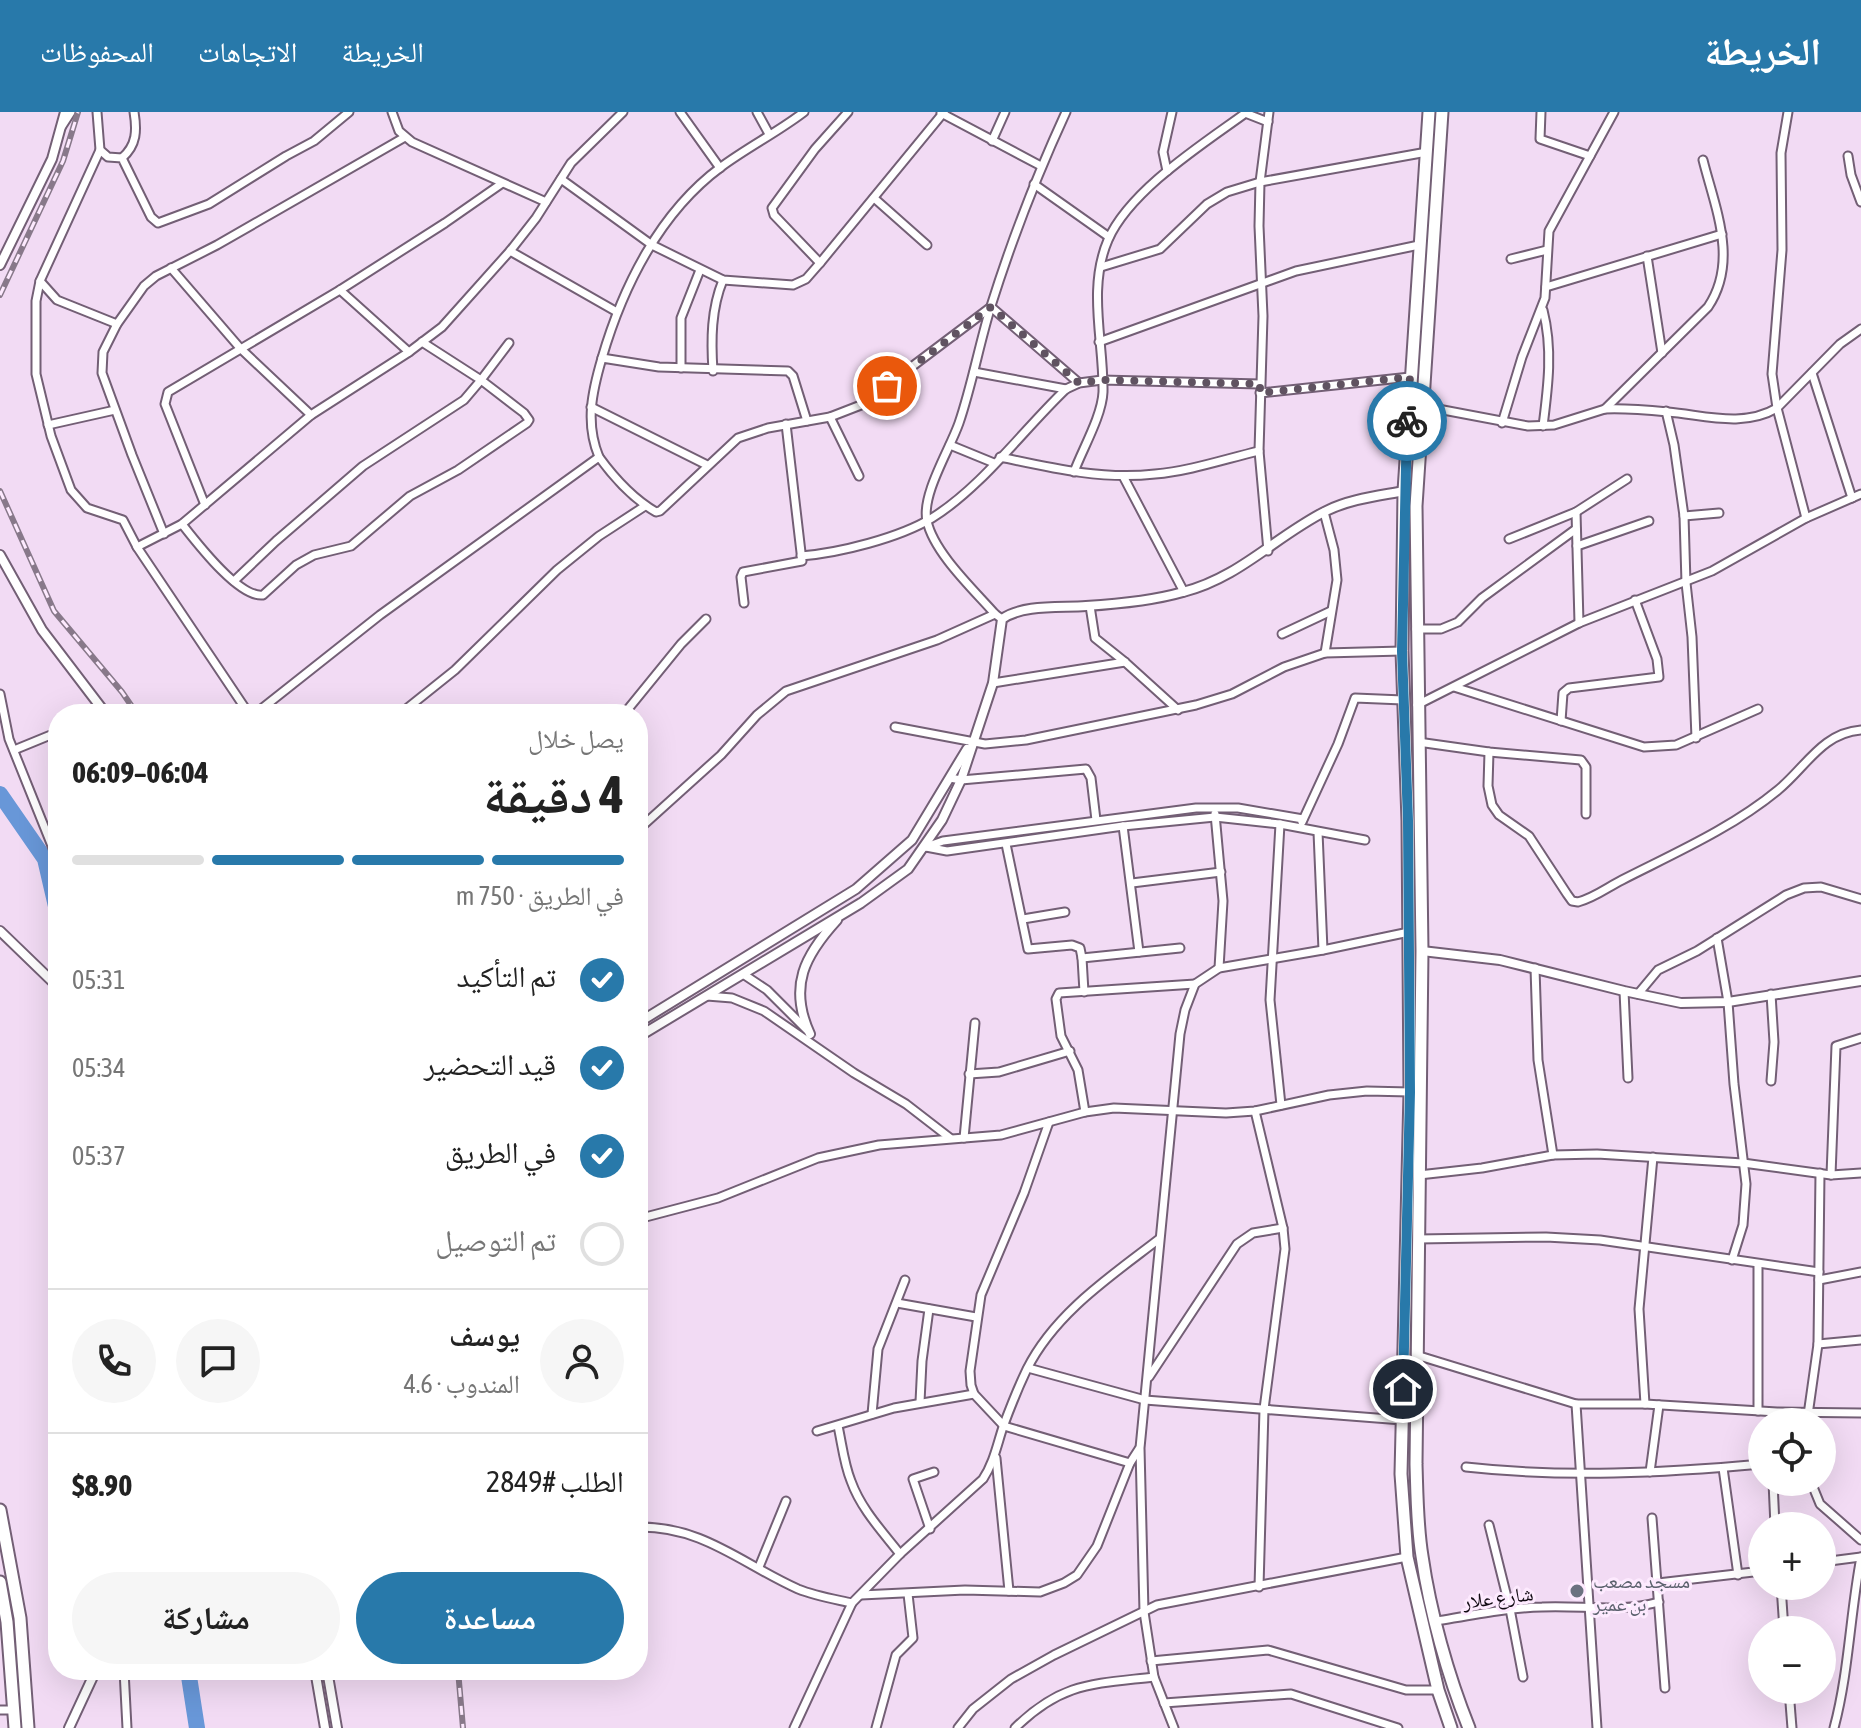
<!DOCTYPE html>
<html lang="ar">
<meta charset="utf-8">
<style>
:root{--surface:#fff;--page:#f6f6f6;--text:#222;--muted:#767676;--line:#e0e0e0;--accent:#2879aa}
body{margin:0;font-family:"Asap Condensed","Noto Naskh Arabic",sans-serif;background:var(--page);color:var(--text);direction:rtl;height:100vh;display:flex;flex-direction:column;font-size:30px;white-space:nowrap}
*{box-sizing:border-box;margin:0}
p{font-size:26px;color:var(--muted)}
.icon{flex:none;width:44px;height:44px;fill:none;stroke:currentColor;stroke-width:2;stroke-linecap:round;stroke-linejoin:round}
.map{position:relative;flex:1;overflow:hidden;direction:ltr}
.sheet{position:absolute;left:48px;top:592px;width:600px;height:976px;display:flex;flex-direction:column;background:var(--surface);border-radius:32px;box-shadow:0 8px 32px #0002;direction:rtl}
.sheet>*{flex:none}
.fabs{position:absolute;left:1748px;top:1296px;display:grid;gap:16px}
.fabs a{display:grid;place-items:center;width:88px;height:88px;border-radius:50%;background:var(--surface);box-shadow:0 8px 32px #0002;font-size:40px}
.pin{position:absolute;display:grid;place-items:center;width:68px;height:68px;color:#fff;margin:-34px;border:4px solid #fff;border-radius:50%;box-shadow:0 2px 8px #0007}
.courier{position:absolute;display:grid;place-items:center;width:80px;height:80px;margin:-40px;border:6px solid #2879aa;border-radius:50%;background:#fff;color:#222;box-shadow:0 2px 10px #0007}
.summary em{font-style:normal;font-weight:700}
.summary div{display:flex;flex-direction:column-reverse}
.summary{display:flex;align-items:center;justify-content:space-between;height:136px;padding:0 24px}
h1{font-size:52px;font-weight:700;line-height:60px}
.bar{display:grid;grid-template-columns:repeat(4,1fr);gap:12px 8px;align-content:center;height:96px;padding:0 24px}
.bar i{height:10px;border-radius:6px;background:var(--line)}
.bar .selected{background:var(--accent)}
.bar p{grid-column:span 4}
.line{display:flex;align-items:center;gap:20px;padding:0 24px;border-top:2px solid var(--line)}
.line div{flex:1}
.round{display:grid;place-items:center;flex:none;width:84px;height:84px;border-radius:42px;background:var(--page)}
ol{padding:0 24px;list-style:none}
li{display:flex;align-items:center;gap:24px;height:88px}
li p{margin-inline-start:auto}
li .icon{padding:8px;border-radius:50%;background:var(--accent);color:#fff;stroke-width:4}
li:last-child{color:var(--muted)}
li i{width:44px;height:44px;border:4px solid var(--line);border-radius:50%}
.cta{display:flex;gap:16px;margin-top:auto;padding:16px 24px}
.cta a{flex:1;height:92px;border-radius:48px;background:var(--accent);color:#fff;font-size:32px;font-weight:700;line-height:92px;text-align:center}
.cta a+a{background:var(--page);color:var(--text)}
header{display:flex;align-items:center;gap:48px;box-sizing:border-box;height:112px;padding:0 40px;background:var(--accent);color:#fff}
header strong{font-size:38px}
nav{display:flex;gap:44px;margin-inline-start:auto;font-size:28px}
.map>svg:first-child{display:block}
</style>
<header>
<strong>الخريطة</strong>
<nav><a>الخريطة</a><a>الاتجاهات</a><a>المحفوظات</a></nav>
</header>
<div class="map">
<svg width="1861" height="1616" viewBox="0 0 1861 1616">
<rect width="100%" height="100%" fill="#f2dbf4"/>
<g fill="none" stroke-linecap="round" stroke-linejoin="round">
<g stroke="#6897d8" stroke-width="16">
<path d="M0 682 45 747 58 803"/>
<path d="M188 1558 197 1616"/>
</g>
<defs>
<g id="minor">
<path d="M97 0 100 38 108 45 122 46 151 105 158 111 209 92 286 44 314 29 349 0"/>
<path d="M392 0 399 19 412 30 546 90"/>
<path d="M680 0 720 56"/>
<path d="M757 0 769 22"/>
<path d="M1541 0 1540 27 1590 44"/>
<path d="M1788 0 1781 41 1782 138 1772 262 1777 296 1806 406"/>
<path d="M941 1 1041 54"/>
<path d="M1245 1 1268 10"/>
<path d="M62 14 71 0"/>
<path d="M992 29 1005 0"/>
<path d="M100 38 40 169 36 189V262L51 324 71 378 87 396 123 408 137 435 249 602"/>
<path d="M1848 44 1851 63 1861 90"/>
<path d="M122 46C137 33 137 18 134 0"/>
<path d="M1167 59 1163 40 1172 0"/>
<path d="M561 67 652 133 723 168 793 173 806 167 820 151 944 0"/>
<path d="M1034 72 1109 125"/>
<path d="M874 86 927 133"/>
<path d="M510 139 617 200"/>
<path d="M1647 144 1662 241"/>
<path d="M1511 147 1547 138"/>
<path d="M820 151 774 103 772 96 815 37 848 0"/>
<path d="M1101 155 1160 137 1207 92 1227 80 1260 70 1427 40"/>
<path d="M171 156 240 236 311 303"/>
<path d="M40 169 57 188 117 212"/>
<path d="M1546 175 1722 122"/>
<path d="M340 178 409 240"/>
<path d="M1543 198C1553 237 1548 275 1543 314"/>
<path d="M1099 230 1296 159 1419 133"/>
<path d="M602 246C623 174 660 100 721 55 748 35 778 20 804 0"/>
<path d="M681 256V206L700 158"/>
<path d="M713 259C711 228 711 197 723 168"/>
<path d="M974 260 1066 277"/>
<path d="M1812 261 1852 386"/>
<path d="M1260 281 1410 265"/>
<path d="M1422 294 1528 314 1554 313 1605 297 1708 195C1739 149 1715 96 1703 48"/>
<path d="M591 295 707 353"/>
<path d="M1605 297C1626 296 1647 298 1668 300 1704 303 1743 316 1777 296L1840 232 1861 217"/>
<path d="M1666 299 1674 333 1684 404 1686 471 1692 525 1696 626"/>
<path d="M830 305 859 364"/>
<path d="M1502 311 1522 245 1545 186 1549 119 1614 0"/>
<path d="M48 313 115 298"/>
<path d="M950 333 994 351"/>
<path d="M599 345C585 311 592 280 602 246L659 255 788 259 793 264 807 309"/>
<path d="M1000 345C1051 356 1102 368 1155 362 1190 359 1225 347 1259 339"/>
<path d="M1074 360C1082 338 1102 304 1103 280 1104 230 1087 177 1108 128 1130 78 1203 32 1247 0"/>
<path d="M1123 364 1184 480"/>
<path d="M205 393 165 292 168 280 340 178 445 111 501 72"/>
<path d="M1324 400 1334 438 1337 468 1325 541"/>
<path d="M1576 400 1579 511"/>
<path d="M1684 404 1719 401"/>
<path d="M182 412C197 431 239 486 263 483L296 453 314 443 351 434 410 384 458 358 527 311 529 308 524 301 481 268 509 231"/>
<path d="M164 422 132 343 102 261 103 240 117 212 144 174 156 164 217 133 405 25"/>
<path d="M1509 427 1576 400 1627 367"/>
<path d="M1577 434 1649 409"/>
<path d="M137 435 182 412 311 303 409 240 442 215 510 139 536 106 571 51 623 0"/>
<path d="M1268 439 1259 339 1263 204 1259 114 1260 70 1269 0"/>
<path d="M801 444C839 441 899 426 932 406 982 375 1023 318 1066 277L1079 271 1102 268 1260 272"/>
<path d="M234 469 276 429 363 354 464 288 481 268 422 230"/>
<path d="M744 491 741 465 743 460 802 449 786 312"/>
<path d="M1090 494 1095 526 1125 550 1178 598"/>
<path d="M1002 507 995 502C974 478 934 441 927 409 921 383 950 337 959 311 972 273 979 233 991 194 1012 127 1037 63 1066 0"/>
<path d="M1416 517H1441L1458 510 1482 486 1576 417"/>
<path d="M1282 522 1331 499"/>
<path d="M993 571 1125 550"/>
<path d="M1454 575 1644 635 1676 633 1758 597"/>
<path d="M0 582 9 627 58 749"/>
<path d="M1417 593 1579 511 1712 459 1806 406 1861 382"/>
<path d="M255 602 380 503 599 345C615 367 632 386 656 400L660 399 738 326 768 316 830 305 861 293 991 195 1079 271"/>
<path d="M400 602 455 558 557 458 599 424 645 394"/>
<path d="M624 602 681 532 706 507"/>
<path d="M1561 609 1563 581 1569 576 1659 565 1657 547 1635 488"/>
<path d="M895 615 985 632 1026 628 1196 593 1232 582 1284 555 1325 541 1402 539"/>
<path d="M1418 630 1489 640 1581 648 1586 655V702"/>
<path d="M14 638 58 620"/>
<path d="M1489 640 1488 674 1492 693 1499 703 1529 724 1567 782 1572 789 1578 790C1594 786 1608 775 1622 768 1675 741 1732 716 1778 678 1806 655 1822 621 1861 618"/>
<path d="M950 666 961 668 1086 657 1091 666 1096 708"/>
<path d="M1215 702 1223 789 1219 856"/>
<path d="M1302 710 1338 632 1355 586 1403 588"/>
<path d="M1280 712 1270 888 1281 993"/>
<path d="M1123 714 1139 840"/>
<path d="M638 718 721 643 757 603 786 579 937 528 995 502"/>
<path d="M1318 720 1323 838"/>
<path d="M1006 732 1028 837 1072 833 1080 836 1082 846 1180 836"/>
<path d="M926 735 947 739 1123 714 1215 705 1280 712 1365 728"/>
<path d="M926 735 943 729 1196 696H1238L1303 707"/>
<path d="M1132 771 1221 760"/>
<path d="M1023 807 1065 800"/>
<path d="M1717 826 1728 890 1734 972 1746 1072 1743 1113 1732 1148"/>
<path d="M1082 846 1084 880"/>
<path d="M1535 856 1538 948 1553 1043"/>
<path d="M743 862 767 878 807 918"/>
<path d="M1624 879 1628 966"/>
<path d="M1638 882 1658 858 1697 839 1786 783 1804 776 1821 775 1861 787"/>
<path d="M707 884 732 886 764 899 854 961 906 992 950 1026"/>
<path d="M969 962 999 960 1070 939"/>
<path d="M1771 969 1774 930 1771 882"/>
<path d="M1255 999 1283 1116 1285 1137 1264 1297 1259 1475"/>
<path d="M1085 1000 1078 958 1061 924 1056 887 1059 881 1195 872"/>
<path d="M1049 1010 1024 1081 981 1183 970 1259 971 1273 974 1282 1004 1314 1130 1351"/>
<path d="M964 1026 975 911"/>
<path d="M1419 1063 1482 1056 1553 1043 1597 1042 1743 1051 1831 1063 1861 1061"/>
<path d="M1831 1063 1836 934 1861 926"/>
<path d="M638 1107 718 1086 818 1046 879 1033 1001 1023 1085 1000 1114 996 1226 1001 1255 999 1329 983 1367 979 1410 980"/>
<path d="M1418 1127 1546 1125 1600 1128 1819 1160"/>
<path d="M1819 1168 1861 1160"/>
<path d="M897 1191 976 1205"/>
<path d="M1818 1232 1861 1228"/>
<path d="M1416 1243 1576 1292H1645L1777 1300 1861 1301"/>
<path d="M1028 1256 1145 1288 1402 1308"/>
<path d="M1149 1265 1237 1132 1253 1121 1283 1116"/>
<path d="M920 1290 922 1249 929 1197"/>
<path d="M1576 1292 1597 1616"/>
<path d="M1645 1292 1639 1197 1653 1045"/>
<path d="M1758 1299V1153"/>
<path d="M872 1302 878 1237 905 1168"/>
<path d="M1807 1310 1818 1232 1820 1061"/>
<path d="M838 1314C842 1332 844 1352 851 1369 861 1397 882 1419 900 1442"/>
<path d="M817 1319 894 1296 974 1282"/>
<path d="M996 1346 1009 1479"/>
<path d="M1466 1355C1564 1366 1664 1361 1762 1352"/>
<path d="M1723 1356 1738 1463"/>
<path d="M1650 1360 1659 1293"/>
<path d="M1773 1370 1775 1414"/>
<path d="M1811 1370 1820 1392 1861 1428"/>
<path d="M1652 1406 1665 1576"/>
<path d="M1489 1413 1510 1497 1523 1565"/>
<path d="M638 1415C703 1414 742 1452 798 1477 815 1484 834 1487 852 1491"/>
<path d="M930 1417 913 1367 934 1360"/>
<path d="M1822 1450 1861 1445"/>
<path d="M759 1455 786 1389"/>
<path d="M1658 1471 1762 1459"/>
<path d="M1781 1474 1784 1518"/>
<path d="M861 1483 965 1478 1040 1480 1064 1471 1077 1463 1097 1434 1130 1351 1139 1337"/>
<path d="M1437 1509C1472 1503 1506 1496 1542 1495 1582 1493 1619 1501 1659 1490"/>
<path d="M1151 1549 1268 1538 1406 1578H1438"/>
<path d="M124 1558 127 1616"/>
<path d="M1789 1578 1792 1616"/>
<path d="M1164 1591 1291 1582 1398 1616"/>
<path d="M0 1598H14"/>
<path d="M794 1616 852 1491 900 1442 983 1367C994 1350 997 1333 1003 1315 1010 1296 1018 1276 1027 1257 1055 1201 1111 1164 1159 1127"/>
<path d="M876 1616 896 1543 913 1526 908 1482"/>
<path d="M958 1616 973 1597 1011 1567 1054 1543 1157 1493 1407 1445"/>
<path d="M1015 1616C1062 1570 1093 1572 1154 1565"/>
<path d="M1174 1616 1154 1565 1144 1500 1140 1336 1180 922 1185 898 1195 872 1219 856 1323 838 1409 820"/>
<path d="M1834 1616C1849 1560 1850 1502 1861 1445"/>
</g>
<g id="tertiary">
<path d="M0 153 52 47 65 0"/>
<path d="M0 443 42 518 106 602"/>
<path d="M0 819 58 875"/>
<path d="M1422 839 1500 848 1624 879 1681 891 1728 890 1861 869"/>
<path d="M638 911 856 777 912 728 967 637"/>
<path d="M810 922C788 874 805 843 837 808"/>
<path d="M638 925 861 791 908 757 942 708 961 668 993 571 1002 507C1023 492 1061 496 1086 494 1118 492 1152 489 1183 480 1239 466 1276 424 1326 399 1350 387 1378 384 1404 379"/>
<path d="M315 1558 325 1616"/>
<path d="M327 1558 337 1616"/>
<path d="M69 1616 96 1558"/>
</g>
<g id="primary">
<path d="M1429 0 1404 379 1402 539 1408 709 1410 980 1401 1362 1407 1445 1438 1578 1451 1616"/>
<path d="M1442 0 1416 394 1422 839 1416 1352C1417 1383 1417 1414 1422 1444 1430 1500 1448 1564 1469 1616"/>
<path d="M0 1398 20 1506 28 1616"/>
<path d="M0 1470 7 1510 15 1616"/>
</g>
</defs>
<use href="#minor" stroke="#735f75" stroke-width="11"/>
<use href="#tertiary" stroke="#735f75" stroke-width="12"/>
<use href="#primary" stroke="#735f75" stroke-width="15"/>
<use href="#minor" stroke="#fff" stroke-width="7"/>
<use href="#tertiary" stroke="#fff" stroke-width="8"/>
<use href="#primary" stroke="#fff" stroke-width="11"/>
<defs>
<g id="rail">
<path d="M0 183 63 49 78 0"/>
<path d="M0 379 54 499 122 580 137 602"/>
<path d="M458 1558 463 1616"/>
</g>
</defs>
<use href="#rail" stroke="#88798a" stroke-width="6"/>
<use href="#rail" stroke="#fdeafe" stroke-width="3" stroke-dasharray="9" stroke-linecap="butt"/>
</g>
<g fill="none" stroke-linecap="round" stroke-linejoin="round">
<path stroke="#605361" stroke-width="8" stroke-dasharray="0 14.4" d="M887 274 991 195 1079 271 1102 268 1260 272V281L1410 265 1407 309"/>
<path stroke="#2879aa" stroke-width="10" d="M1403 1277 1410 980 1408 709 1402 539 1407 309"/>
</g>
<circle fill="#6b7280" stroke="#fdeafe" stroke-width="3" cx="1577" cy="1479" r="8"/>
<g text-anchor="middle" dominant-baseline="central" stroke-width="6" stroke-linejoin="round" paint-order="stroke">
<g font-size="20" fill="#5b616d" stroke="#fdeafe" text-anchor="start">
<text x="1593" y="1468">مسجد مصعب<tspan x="1593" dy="23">بن عمير</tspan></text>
</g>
<g font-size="20" fill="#110a12" stroke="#fdeafe">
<text transform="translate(1498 1485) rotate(-7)">شارع علار</text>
</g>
</g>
</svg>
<div class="fabs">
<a><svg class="icon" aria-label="locate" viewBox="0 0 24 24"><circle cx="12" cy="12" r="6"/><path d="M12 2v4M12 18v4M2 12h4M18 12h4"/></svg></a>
<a>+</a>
<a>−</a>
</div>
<div class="pin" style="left:887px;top:274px;background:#ea580c"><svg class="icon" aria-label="bag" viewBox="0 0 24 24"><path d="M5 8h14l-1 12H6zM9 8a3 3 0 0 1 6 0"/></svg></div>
<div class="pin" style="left:1403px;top:1277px;background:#1f2937"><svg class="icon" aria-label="home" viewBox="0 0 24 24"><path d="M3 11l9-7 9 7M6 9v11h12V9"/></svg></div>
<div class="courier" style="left:1407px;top:309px"><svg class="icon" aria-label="bike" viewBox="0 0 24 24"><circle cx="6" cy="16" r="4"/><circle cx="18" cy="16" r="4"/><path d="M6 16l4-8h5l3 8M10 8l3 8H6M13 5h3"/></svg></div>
<section class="sheet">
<div class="summary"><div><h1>4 دقيقة</h1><p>يصل خلال</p></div><em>06:04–06:09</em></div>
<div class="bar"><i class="selected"></i><i class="selected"></i><i class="selected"></i><i></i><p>في الطريق · 750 m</p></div>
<ol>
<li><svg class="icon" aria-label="check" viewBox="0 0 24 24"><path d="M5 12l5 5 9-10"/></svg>تم التأكيد<p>05:31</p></li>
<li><svg class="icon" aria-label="check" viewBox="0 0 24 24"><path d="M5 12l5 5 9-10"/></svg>قيد التحضير<p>05:34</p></li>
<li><svg class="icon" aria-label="check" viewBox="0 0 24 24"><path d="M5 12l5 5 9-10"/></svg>في الطريق<p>05:37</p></li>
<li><i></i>تم التوصيل</li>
</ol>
<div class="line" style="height:144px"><a class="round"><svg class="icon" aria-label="person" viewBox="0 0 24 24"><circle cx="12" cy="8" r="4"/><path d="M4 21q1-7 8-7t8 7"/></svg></a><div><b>يوسف</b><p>المندوب · 4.6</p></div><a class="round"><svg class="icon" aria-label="chat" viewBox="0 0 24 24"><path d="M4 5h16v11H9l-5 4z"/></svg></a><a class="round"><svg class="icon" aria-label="phone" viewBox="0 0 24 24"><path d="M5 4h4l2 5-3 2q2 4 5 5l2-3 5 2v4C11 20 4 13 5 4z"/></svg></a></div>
<div class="line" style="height:104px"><div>الطلب #2849</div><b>$8.90</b></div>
<div class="cta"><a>مساعدة</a><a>مشاركة</a></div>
</section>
</div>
